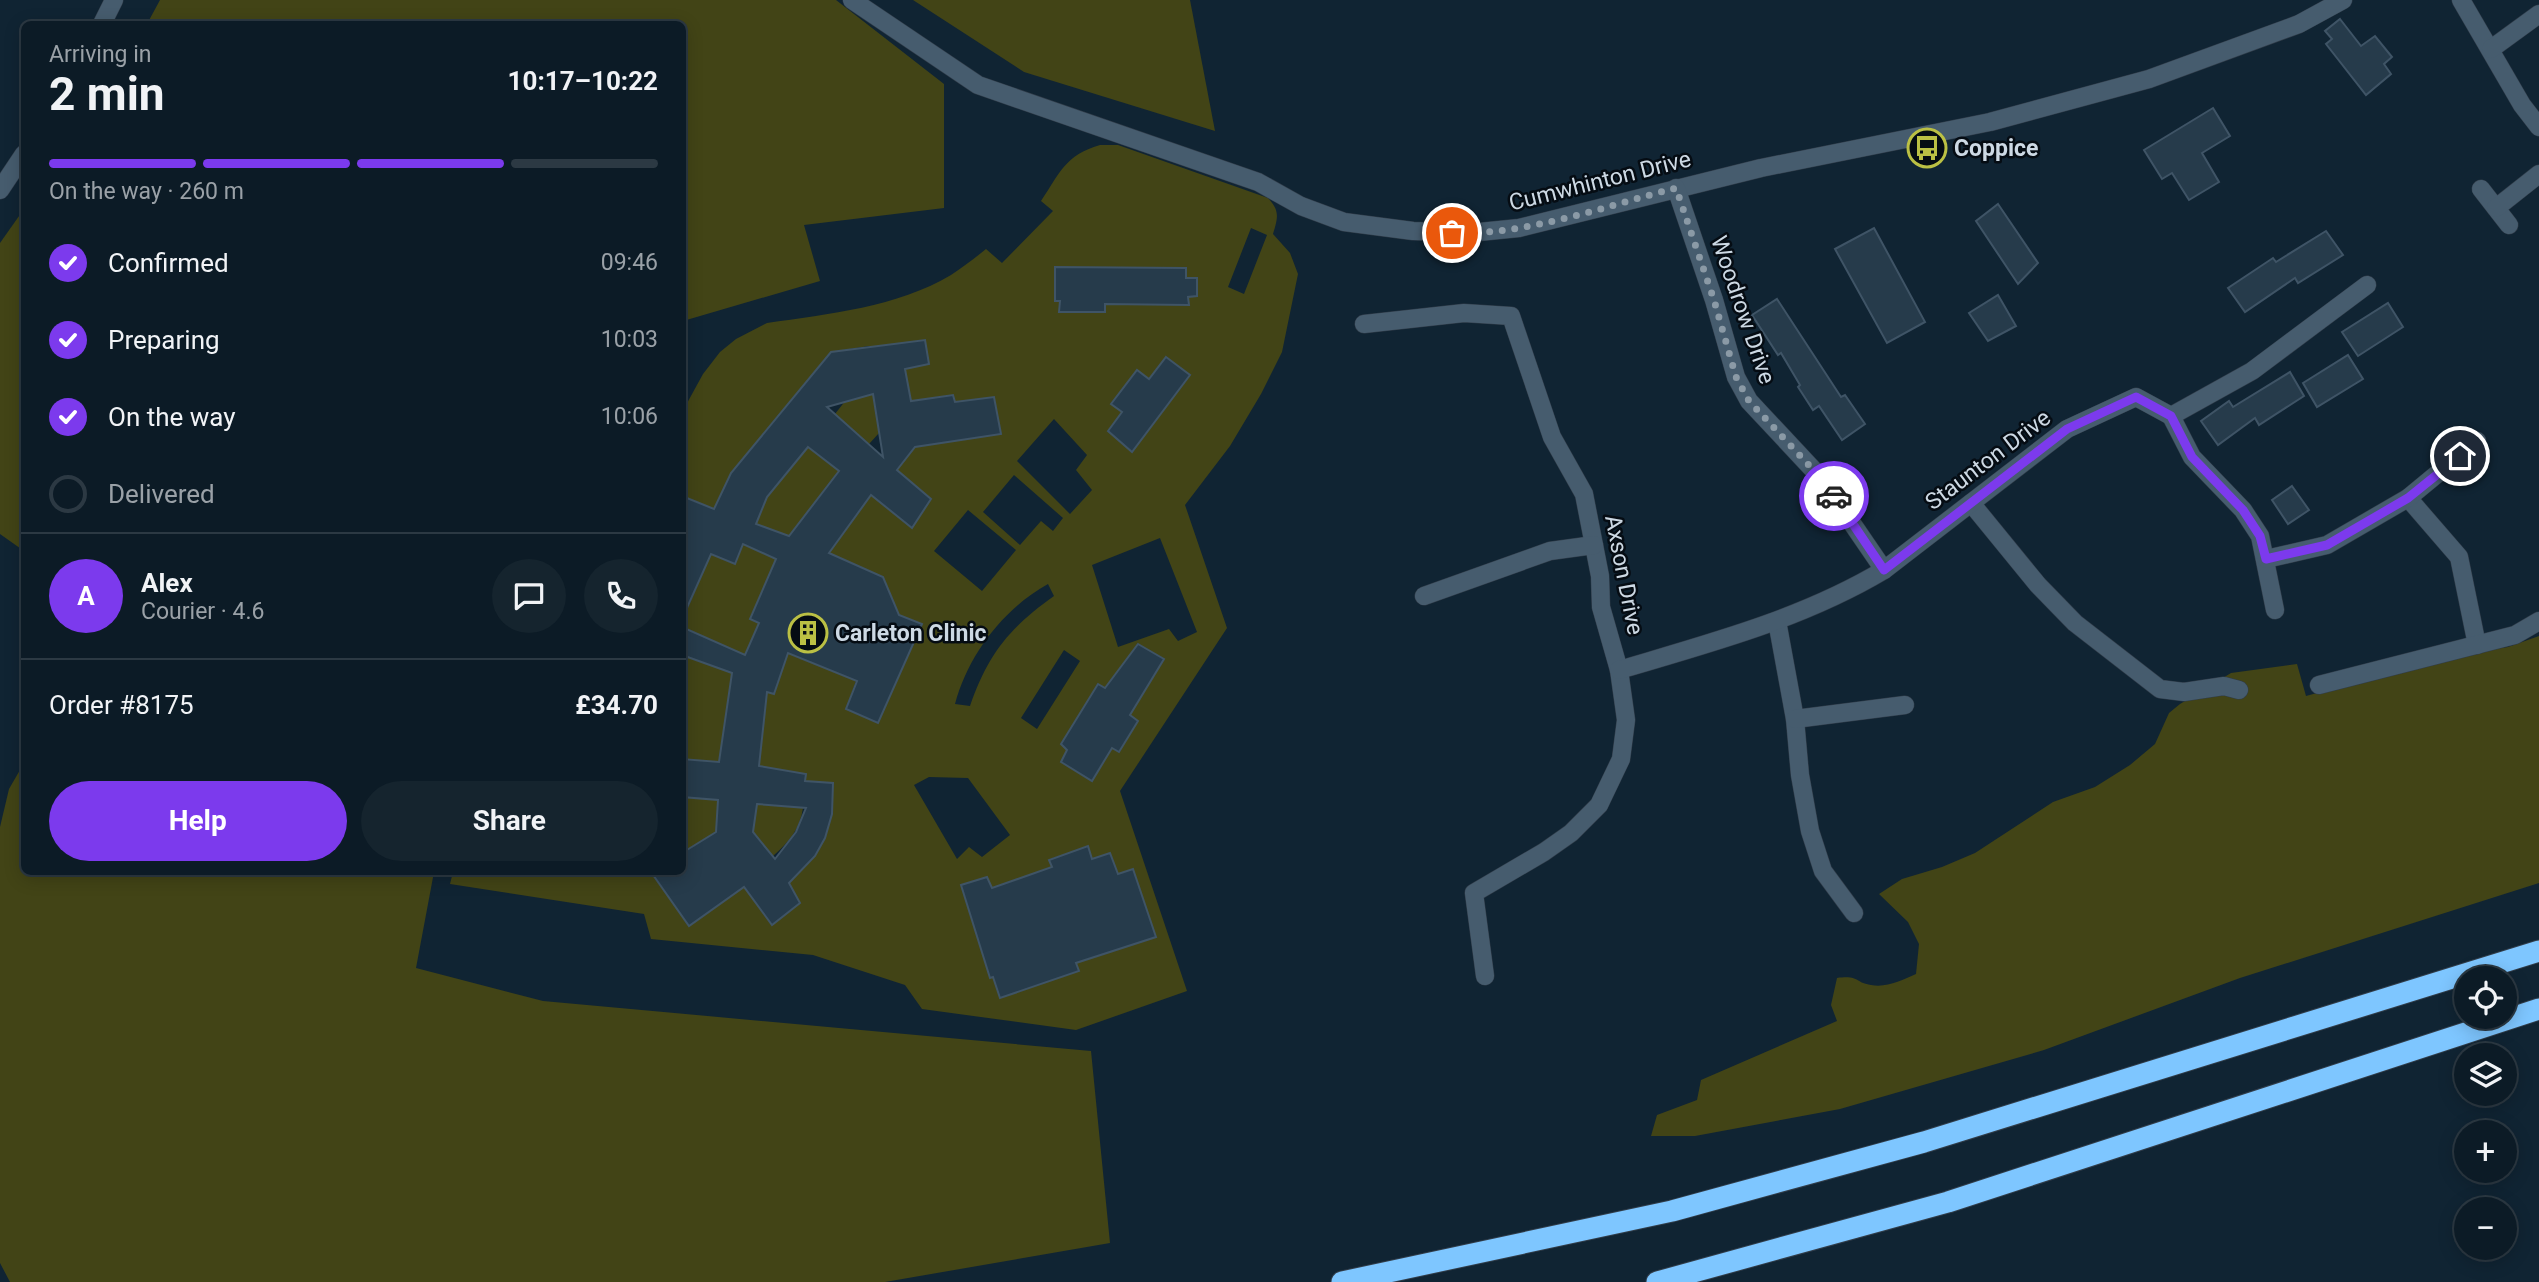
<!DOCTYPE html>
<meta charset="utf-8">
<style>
:root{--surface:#0c1b26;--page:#15242e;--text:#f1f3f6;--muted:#9aa1a7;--line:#2c3943;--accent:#7c3aed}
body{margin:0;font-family:Roboto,sans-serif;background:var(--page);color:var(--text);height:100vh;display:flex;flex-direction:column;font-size:26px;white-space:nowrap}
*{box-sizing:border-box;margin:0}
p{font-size:23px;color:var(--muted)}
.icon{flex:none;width:38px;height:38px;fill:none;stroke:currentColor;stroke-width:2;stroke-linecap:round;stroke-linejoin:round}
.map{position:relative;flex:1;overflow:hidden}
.side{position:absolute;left:21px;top:21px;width:665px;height:854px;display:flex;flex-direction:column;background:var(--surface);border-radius:10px;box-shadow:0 4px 18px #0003,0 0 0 2px var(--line)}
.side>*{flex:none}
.buttons{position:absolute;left:2454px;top:966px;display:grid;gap:14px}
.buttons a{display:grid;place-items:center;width:63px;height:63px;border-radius:50%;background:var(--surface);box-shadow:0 4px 18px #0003,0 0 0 2px var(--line);font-size:35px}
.pin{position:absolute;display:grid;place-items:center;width:60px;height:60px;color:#fff;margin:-30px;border:4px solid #fff;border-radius:50%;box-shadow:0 2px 7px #0007}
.courier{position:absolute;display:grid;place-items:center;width:70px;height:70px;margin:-35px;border:5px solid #7c3aed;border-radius:50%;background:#fff;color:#222;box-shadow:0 2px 9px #0007}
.head em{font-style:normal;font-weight:700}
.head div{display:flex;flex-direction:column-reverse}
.head{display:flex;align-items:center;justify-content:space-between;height:119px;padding:0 28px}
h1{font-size:46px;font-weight:700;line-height:52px}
.bar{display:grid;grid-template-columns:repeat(4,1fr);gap:10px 7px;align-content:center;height:84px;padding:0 28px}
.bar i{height:9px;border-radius:5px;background:var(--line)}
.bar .current{background:var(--accent)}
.bar p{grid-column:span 4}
.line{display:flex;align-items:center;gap:18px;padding:0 28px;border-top:2px solid var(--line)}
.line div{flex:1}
.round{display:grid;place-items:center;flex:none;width:74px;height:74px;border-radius:37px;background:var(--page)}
ol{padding:0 28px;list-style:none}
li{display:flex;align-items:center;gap:21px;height:77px}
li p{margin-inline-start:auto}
li .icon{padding:7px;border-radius:50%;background:var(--accent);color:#fff;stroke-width:4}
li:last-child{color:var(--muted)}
li i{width:38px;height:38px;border:4px solid var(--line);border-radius:50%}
.primary-button{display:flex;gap:14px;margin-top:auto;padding:14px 28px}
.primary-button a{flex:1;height:80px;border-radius:42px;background:var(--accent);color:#fff;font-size:28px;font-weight:700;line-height:80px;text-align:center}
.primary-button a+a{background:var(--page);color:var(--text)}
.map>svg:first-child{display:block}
</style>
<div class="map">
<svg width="2539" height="1282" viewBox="0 0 2539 1282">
<rect width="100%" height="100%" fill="#102433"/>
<g fill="#424416" fill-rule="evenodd">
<path d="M160 0H836L944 84V208L804 225 820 281 683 321 682 24H147Z"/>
<path d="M913 0H1190L1215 131 1024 72Z"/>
<path d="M1100 145H1118L1268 198C1280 211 1278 217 1273 234L1290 253 1298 274 1282 352 1261 394 1230 446 1185 505 1227 628 1120 791 1187 991 1076 1030 922 1009 905 985 813 955 651 939 644 914 450 884 453 872H651L689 926 720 904 721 855 772 925 800 903 789 883C821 854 834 827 833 784L805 781V774L759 766 767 692 774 694 785 652 856 681 846 709 878 723 922 624 889 611 895 605 880 576 829 553 871 495 912 528 931 499 897 470 915 447 1000 434 955 402 952 395 937 397 938 405 912 409 905 369 929 364 869 346 831 352 732 473 714 509 683 496V413L686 405 703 374 720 352 736 339 767 323C829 314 897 307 951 275 963 267 975 258 986 249L1002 263 1053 211 1041 201C1060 173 1065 155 1100 145ZM1251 228 1267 235 1244 294 1228 287ZM1056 267 1186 268V278H1197V295L1188 297V305L1105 304V312H1060ZM1137 370 1149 379 1189 375 1132 452 1108 431 1122 412 1112 404ZM1054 419 1087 455 1076 470 1092 490 1070 514 1017 461ZM1014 475 1063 518 1053 531 1041 521 1020 545 983 512ZM968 510 1016 550 982 591 934 551ZM1160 538 1197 632 1178 641 1169 629 1118 647 1092 565ZM1048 584 1054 596C1009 628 988 654 970 706L955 704C968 655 1003 609 1048 584ZM1138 644 1164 660 1130 715 1138 721 1119 752 1112 748 1091 781 1061 762 1067 750 1061 744 1098 684 1105 688ZM1064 650 1080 661 1037 729 1021 718ZM929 777 968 778 1010 835 982 857 969 847 957 859 914 785ZM1088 847 1092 859 1110 853 1118 874 1133 869 1155 937 1076 963 1079 971 1001 998 993 977 990 978 961 885 987 877 994 894 1021 878 1052 867 1050 859Z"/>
<path d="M24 209V551L0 534V243Z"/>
<path d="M853 391 869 395 873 394 890 421 869 444 835 414Z"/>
<path d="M808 447 839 471 789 536 756 524 767 497Z"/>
<path d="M743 544 782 561 764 587 750 618 759 623 745 655 683 627V619L711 554 734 564Z"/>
<path d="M2539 636V883L2240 978 2044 1050 1840 1109 1695 1136H1651L1657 1115 1697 1100 1701 1080 1837 1021 1831 1005 1837 978C1860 975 1855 983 1871 985 1887 988 1902 980 1916 974L1919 944 1908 922 1879 894 1902 879 1942 867 1975 853 2053 802 2095 787 2130 765 2155 744 2169 713 2180 704 2231 673 2297 664 2306 696 2451 656 2508 647Z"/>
<path d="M685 655 732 673 719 762 683 759 682 660Z"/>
<path d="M24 763V872H434L416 968 543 1001 1091 1051 1110 1243 885 1282H10L0 1263V827L9 789Z"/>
<path d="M682 797 718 800 716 832 684 852Z"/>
<path d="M757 804 803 808C800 829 789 842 773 856L753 832Z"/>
</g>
<g fill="#263b4b" stroke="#3f5466" stroke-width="2" fill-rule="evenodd">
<path d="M2340 19 2361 46 2375 36 2392 57 2384 64 2391 74 2366 95 2326 44 2332 39 2325 31Z"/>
<path d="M2213 108 2230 136 2202 153 2219 182 2189 200 2172 173 2162 179 2144 150Z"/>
<path d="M1998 204 2038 263 2018 284 1976 221Z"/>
<path d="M1874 228 1925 322 1887 343 1835 249Z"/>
<path d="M2326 231 2343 255 2298 283 2295 278 2245 312 2228 288 2273 258 2276 262Z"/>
<path d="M1055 267 1186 268V278H1197V296L1188 297 1189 305 1105 304V312H1059L1060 301H1055Z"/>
<path d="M1998 295 2016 326 1988 341 1969 313Z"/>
<path d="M1777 299 1841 397 1845 395 1865 424 1842 440 1819 406 1813 410 1798 387 1800 385 1781 353 1778 355 1752 315Z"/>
<path d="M2388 303 2403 327 2358 356 2342 332Z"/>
<path d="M925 340 929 364 905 369 911 401 953 395 955 402 994 397 1001 434 915 447 897 470 931 499 912 528 871 495 829 553 883 577 899 615 922 624 878 723 846 709 857 681 788 653 774 694 767 692 759 766 806 774 805 781 833 783 832 814 825 838 815 856 789 883 800 903 772 925 744 887 689 926 651 872H682V853L716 832 718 800 682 797V759L719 762 732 673 682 655V627L745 655 759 623 750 619 776 559 743 544 735 564 711 554 682 619V496L714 509 731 473 831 352ZM873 394 883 457 827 407ZM808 447 839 471 789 536 756 524 767 497ZM757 804 806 808 796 832 775 859 753 832Z"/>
<path d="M2348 355 2363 379 2317 407 2303 383Z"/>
<path d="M1166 357 1190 375 1132 452 1108 431 1122 412 1111 404 1137 370 1149 379Z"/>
<path d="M2290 372 2304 396 2259 425 2255 418 2218 445 2201 421 2229 401 2233 407Z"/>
<path d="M2292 486 2309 510 2288 524 2272 500Z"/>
<path d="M1138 644 1164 659 1130 715 1138 721 1119 752 1112 748 1092 781 1061 762 1067 750 1061 744 1098 684 1105 688Z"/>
<path d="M1088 846 1092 859 1110 853 1118 874 1133 869 1156 937 1076 963 1079 971 1000 998 993 977 990 978 961 885 987 877 992 888 1052 867 1049 860Z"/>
</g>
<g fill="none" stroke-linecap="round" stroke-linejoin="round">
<defs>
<g id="minor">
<path d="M852 0 978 85 1258 182 1301 206 1344 222 1413 231 1469 233 1519 228 1761 168 1990 122 2149 79 2299 24 2343 0"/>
<path d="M2461 0 2522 105 2539 127"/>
<path d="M2491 49 2539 14"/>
<path d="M1676 188 1714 300 1736 377 1749 401 1821 478 1884 570"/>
<path d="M2481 189 2509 225"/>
<path d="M2496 208 2539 174"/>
<path d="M1364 324 1464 313 1511 316 1552 437 1584 494 1600 576 1601 607 1619 670 1626 720 1621 759 1599 805 1571 833 1544 852 1474 893 1485 976"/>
<path d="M2171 416 2192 457 2243 510 2260 536 2275 610"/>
<path d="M2408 498 2459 557 2477 645"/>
<path d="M1971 503 2038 585 2075 623 2160 689 2184 692 2224 686 2239 690"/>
<path d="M2266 559 2327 545 2408 498 2477 441"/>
<path d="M1424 596 1550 551 1594 545"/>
<path d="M1777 621 1795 719 1800 775 1810 831 1823 871 1854 913"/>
<path d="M1619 670C1710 643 1802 619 1884 570L2067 429 2136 397 2171 416 2252 371 2367 285"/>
<path d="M2319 685 2515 635 2539 621"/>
<path d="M1795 719 1905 705"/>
</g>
<g id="tertiary">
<path d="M102 24 114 0"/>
<path d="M0 190 24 154"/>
</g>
<g id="motorway">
<path d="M1342 1282 1672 1211 1924 1142 2539 951"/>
<path d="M1657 1282 1948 1202 2539 1009"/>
</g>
</defs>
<use href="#minor" stroke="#313d4a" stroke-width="19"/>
<use href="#tertiary" stroke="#313d4a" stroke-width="19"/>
<use href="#motorway" stroke="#313d4a" stroke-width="23"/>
<use href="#minor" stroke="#465c6e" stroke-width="18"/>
<use href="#tertiary" stroke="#465c6e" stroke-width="18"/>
<use href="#motorway" stroke="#7ec6ff" stroke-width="21"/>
</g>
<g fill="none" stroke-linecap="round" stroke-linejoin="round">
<path stroke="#8b9aa6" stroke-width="7" stroke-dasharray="0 12.6" d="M1452 233C1524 236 1606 206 1676 188L1714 300 1736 377 1749 401 1821 478 1834 496"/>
<path stroke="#7c3aed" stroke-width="9" d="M1834 496 1884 570 2067 429 2136 397 2171 416 2192 457 2243 510 2260 536 2266 559 2327 545 2408 498 2460 456"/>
</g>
<defs>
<symbol id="bus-ring" viewBox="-11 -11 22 22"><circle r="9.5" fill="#050c13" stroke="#bbc044" stroke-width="1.5"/><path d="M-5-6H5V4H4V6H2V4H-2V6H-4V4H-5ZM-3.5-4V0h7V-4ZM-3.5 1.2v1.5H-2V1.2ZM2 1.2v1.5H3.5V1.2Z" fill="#bbc044"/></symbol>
<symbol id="building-ring" viewBox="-11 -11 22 22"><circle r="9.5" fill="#050c13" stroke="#bbc044" stroke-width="1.5"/><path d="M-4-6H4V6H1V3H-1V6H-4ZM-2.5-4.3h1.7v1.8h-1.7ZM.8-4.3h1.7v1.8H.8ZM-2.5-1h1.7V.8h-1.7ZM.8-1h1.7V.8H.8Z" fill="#bbc044"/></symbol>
</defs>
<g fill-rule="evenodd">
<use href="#bus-ring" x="1905" y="126" width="44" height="44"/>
<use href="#building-ring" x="786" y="611" width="44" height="44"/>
</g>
<g text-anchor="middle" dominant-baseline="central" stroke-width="5" stroke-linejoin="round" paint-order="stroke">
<g font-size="23" font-weight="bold" fill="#cdd9e4" stroke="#050c13" text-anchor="start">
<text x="1954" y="148">Coppice</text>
<text x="835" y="633">Carleton Clinic</text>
</g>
<g font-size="23" fill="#cdd9e4" stroke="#050c13">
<text transform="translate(1600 181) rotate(-14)">Cumwhinton Drive</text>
<text transform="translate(1743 310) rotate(71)">Woodrow Drive</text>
<text transform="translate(1988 460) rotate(-37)">Staunton Drive</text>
<text transform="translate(1624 575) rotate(79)">Axson Drive</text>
</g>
</g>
</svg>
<div class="buttons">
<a><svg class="icon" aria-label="locate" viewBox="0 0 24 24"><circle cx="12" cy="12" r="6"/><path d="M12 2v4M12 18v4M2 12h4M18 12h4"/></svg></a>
<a><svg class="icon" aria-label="layers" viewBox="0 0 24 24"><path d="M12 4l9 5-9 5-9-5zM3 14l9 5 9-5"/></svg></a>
<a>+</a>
<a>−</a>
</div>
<div class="pin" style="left:1452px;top:233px;background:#ea580c"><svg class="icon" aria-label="bag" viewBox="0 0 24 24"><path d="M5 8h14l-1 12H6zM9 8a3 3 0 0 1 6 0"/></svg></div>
<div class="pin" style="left:2460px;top:456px;background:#1f2937"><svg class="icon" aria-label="home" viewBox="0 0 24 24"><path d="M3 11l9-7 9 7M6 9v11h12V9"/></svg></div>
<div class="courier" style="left:1834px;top:496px"><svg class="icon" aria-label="car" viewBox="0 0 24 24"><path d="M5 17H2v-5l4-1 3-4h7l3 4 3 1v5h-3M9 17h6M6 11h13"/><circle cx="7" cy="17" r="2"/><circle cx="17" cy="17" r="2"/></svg></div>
<section class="side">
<div class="head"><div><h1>2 min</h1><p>Arriving in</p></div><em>10:17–10:22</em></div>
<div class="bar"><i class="current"></i><i class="current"></i><i class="current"></i><i></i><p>On the way · 260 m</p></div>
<ol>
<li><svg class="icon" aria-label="check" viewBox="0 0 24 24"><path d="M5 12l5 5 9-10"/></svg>Confirmed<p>09:46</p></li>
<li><svg class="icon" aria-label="check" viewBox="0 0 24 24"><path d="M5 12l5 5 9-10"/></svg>Preparing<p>10:03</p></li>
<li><svg class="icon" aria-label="check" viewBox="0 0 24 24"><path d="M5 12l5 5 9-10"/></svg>On the way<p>10:06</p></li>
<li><i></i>Delivered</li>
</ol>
<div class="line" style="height:126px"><b class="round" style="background:var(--accent);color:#fff">A</b><div><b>Alex</b><p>Courier · 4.6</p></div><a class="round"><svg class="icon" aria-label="chat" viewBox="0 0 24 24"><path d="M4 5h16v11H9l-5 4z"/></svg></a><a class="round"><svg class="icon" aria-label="phone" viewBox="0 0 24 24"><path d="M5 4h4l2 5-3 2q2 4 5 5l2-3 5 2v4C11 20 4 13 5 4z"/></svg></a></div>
<div class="line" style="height:91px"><div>Order #8175</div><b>£34.70</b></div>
<div class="primary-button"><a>Help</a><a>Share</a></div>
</section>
</div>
